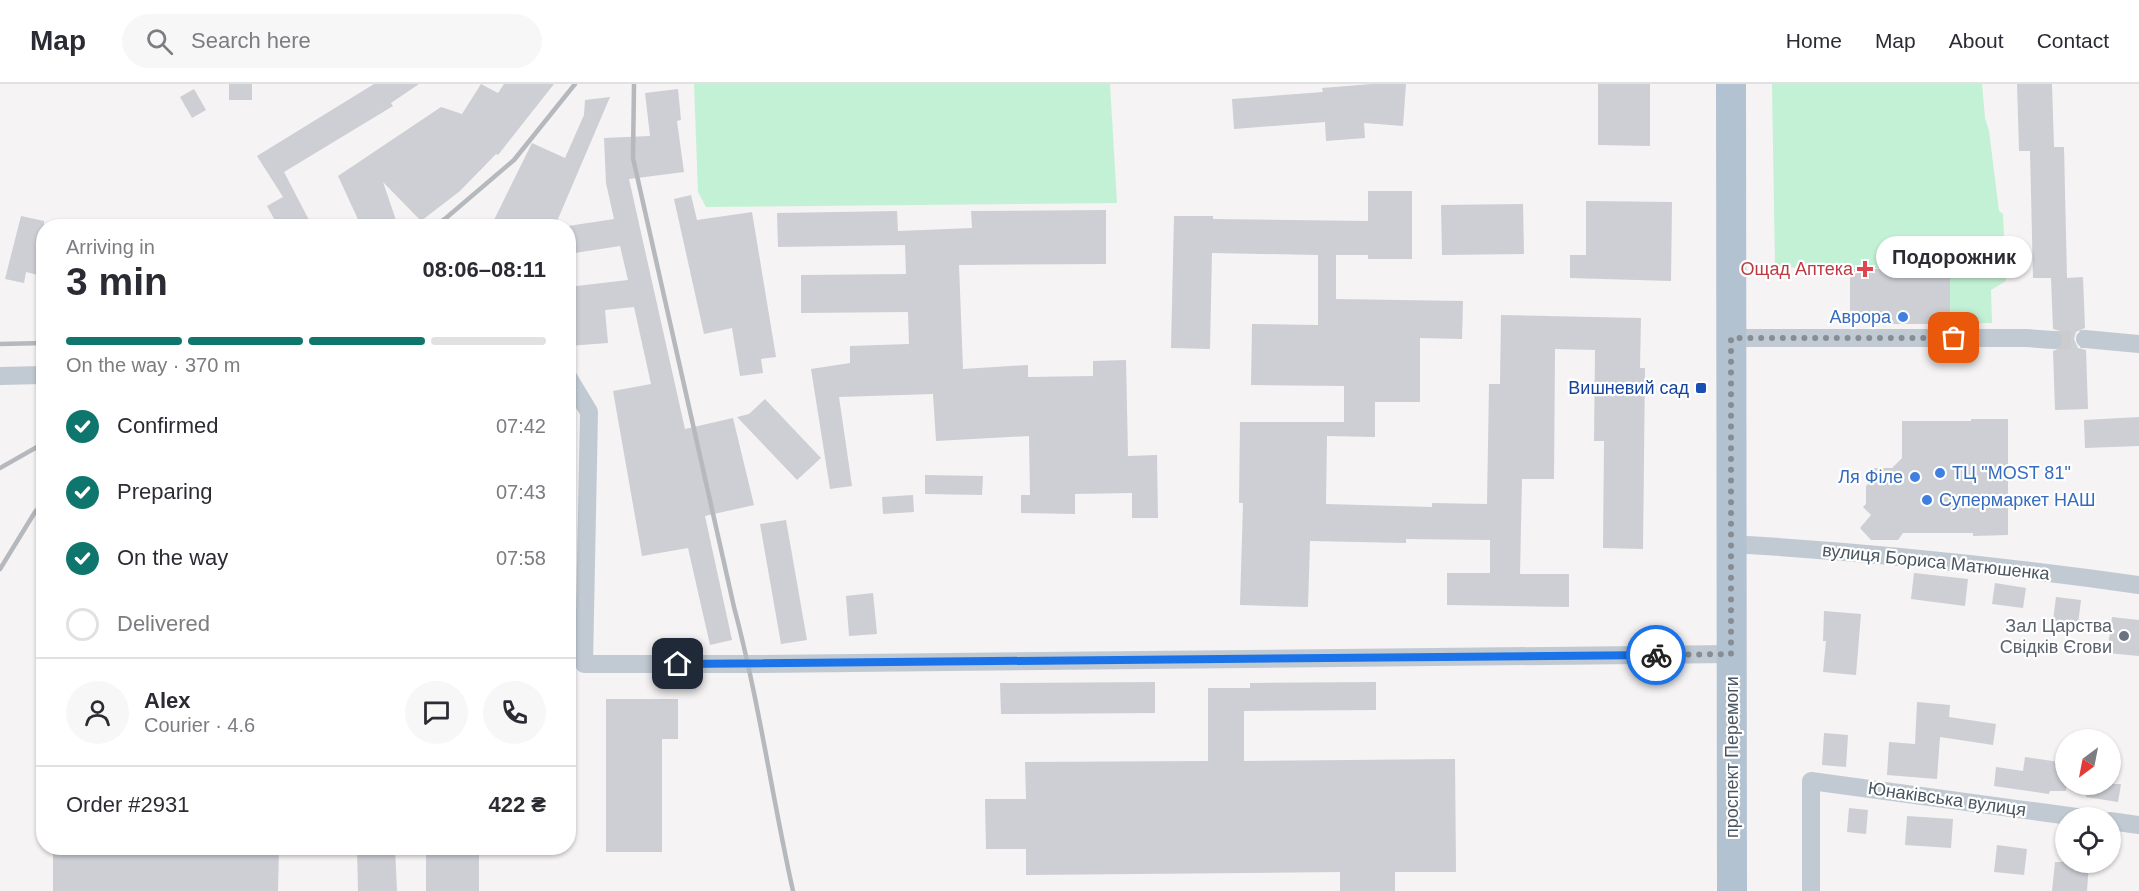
<!DOCTYPE html>
<meta charset="utf-8">
<style>
:root{--surface:#fff;--page:#f7f7f7;--text:#2b2b33;--muted:#7c7c81;--line:#e1e1e2;--accent:#0f766e}
body{margin:0;font-family:Arial,sans-serif;background:var(--page);color:var(--text);height:100vh;display:flex;flex-direction:column;font-size:22px;white-space:nowrap}
*{box-sizing:border-box;margin:0}
p{font-size:20px;color:var(--muted)}
.icon{flex:none;width:33px;height:33px;fill:none;stroke:currentColor;stroke-width:2;stroke-linecap:round;stroke-linejoin:round}
.map{position:relative;flex:1;overflow:hidden}
.drawer{position:absolute;left:36px;top:135px;width:540px;height:636px;display:flex;flex-direction:column;background:var(--surface);border-radius:24px;box-shadow:0 2px 4px #0004}
.drawer>*{flex:none}
.needle{width:39px;rotate:212deg}
.buttons{position:absolute;left:2055px;top:645px;display:grid;gap:12px}
.buttons a{display:grid;place-items:center;width:66px;height:66px;border-radius:50%;background:var(--surface);box-shadow:0 2px 4px #0004;font-size:30px}
.pin{position:absolute;display:grid;place-items:center;width:51px;height:51px;color:#fff;margin:-26px;border-radius:12px;box-shadow:0 3px 9px #0006}
.courier{position:absolute;display:grid;place-items:center;width:60px;height:60px;margin:-30px;border:4px solid #1a73e8;border-radius:50%;background:#fff;color:#222;box-shadow:0 2px 8px #0007}
.bubble{position:absolute;height:42px;border-radius:21px;background:var(--surface);box-shadow:0 2px 4px #0004;font-size:20px;font-weight:700;line-height:42px;text-align:center}
.head em{font-style:normal;font-weight:700}
.head div{display:flex;flex-direction:column-reverse}
.head{display:flex;align-items:center;justify-content:space-between;height:102px;padding:0 30px}
h1{font-size:39px;font-weight:700;line-height:45px}
.bar{display:grid;grid-template-columns:repeat(4,1fr);gap:9px 6px;align-content:center;height:72px;padding:0 30px}
.bar i{height:8px;border-radius:4px;background:var(--line)}
.bar .selected{background:var(--accent)}
.bar p{grid-column:span 4}
.line{display:flex;align-items:center;gap:15px;padding:0 30px;border-top:2px solid var(--line)}
.line div{flex:1}
.round{display:grid;place-items:center;flex:none;width:63px;height:63px;border-radius:32px;background:var(--page)}
ol{padding:0 30px;list-style:none}
li{display:flex;align-items:center;gap:18px;height:66px}
li p{margin-inline-start:auto}
li .icon{padding:6px;border-radius:50%;background:var(--accent);color:#fff;stroke-width:4}
li:last-child{color:var(--muted)}
li i{width:33px;height:33px;border:3px solid var(--line);border-radius:50%}
header{display:flex;align-items:center;gap:36px;box-sizing:border-box;height:84px;padding:0 30px;background:var(--surface);border-bottom:2px solid var(--line)}
header strong{font-size:28px}
nav{display:flex;gap:33px;margin-inline-start:auto;font-size:21px}
.search{width:420px;height:54px;background:var(--page);display:flex;align-items:center;gap:15px;box-sizing:border-box;padding:0 21px;border-radius:33px;color:var(--muted);font-size:22px}
.map>svg:first-child{display:block}
</style>
<header>
<strong>Map</strong>
<div class="search"><svg class="icon" aria-label="search" viewBox="0 0 24 24"><circle cx="10" cy="10" r="6"/><path d="M15 15l6 6"/></svg>Search here</div>
<nav><a>Home</a><a>Map</a><a>About</a><a>Contact</a></nav>
</header>
<div class="map">
<svg width="2139" height="807" viewBox="0 0 2139 807">
<rect width="100%" height="100%" fill="#f5f3f3"/>
<g fill="#c3f1d5">
<path d="M694 0H1110L1117 119 706 123 698 108Z"/>
<path d="M1772 0H1982L1985 34 1989 47 1999 127 2003 130 2006 197 1991 206 1992 239 1950 240 1949 185 1814 184 1807 192 1806 184 1775 183Z"/>
</g>
<g fill="#cdcfd5">
<rect x="229" y="0" width="23" height="16"/>
<path d="M374 0H419L391 19 393 22 284 88 310 138 302 142H278L267 122 283 113 257 72Z"/>
<path d="M481 0 498 9 504 0H554L498 71 496 70 460 107 421 137 383 98 398 142H361L338 92 441 23 462 30Z"/>
<path d="M1372 0H1406L1403 42 1364 39 1365 54 1326 57 1325 38 1234 45 1232 15 1323 8 1322 4Z"/>
<path d="M1598 0H1650V62L1598 61Z"/>
<path d="M2017 0H2052L2054 63H2064L2067 194 2083 193 2085 244 2076 248 2074 255 2078 264 2086 266 2088 325 2055 326 2053 267 2062 263 2064 256 2060 247 2053 245 2051 194H2033L2030 67H2019Z"/>
<path d="M194 5 206 26 192 34 180 13Z"/>
<path d="M678 5 681 36 677 37 684 88 629 95 685 345 733 334 754 421 705 432 732 556 710 561 688 464 642 472 613 307 651 300 634 223 605 226 608 259 568 262V203L628 196 620 162 568 170V142L614 135 606 99 604 54 650 52 645 9Z"/>
<path d="M610 13 555 142H491L532 59 565 74 584 31 585 16Z"/>
<path d="M1368 107H1412V175H1368V171H1336V215L1463 217 1462 255 1420 254V318H1375V353L1327 352 1326 420 1432 423V419L1487 420 1489 300H1500L1501 231 1641 234 1640 284H1645L1643 465 1603 464 1604 357H1594L1595 266 1555 265 1554 395H1522L1520 490H1569V523L1447 521V489H1490V456L1406 455V459L1310 457 1308 523 1240 521 1243 419H1239L1240 338H1344V302L1251 301 1252 240 1318 241V171L1212 169 1210 265 1171 264 1174 132H1213V135L1368 137Z"/>
<path d="M691 111 697 136 752 128 776 273 761 275 763 289 740 292 732 244 704 250 674 115Z"/>
<path d="M1586 117 1672 118 1671 197 1570 194V171H1586Z"/>
<path d="M1523 120 1524 170 1442 171 1441 121Z"/>
<path d="M1106 126V180L959 181 963 285 1028 281V293L1093 292V277L1126 276 1128 372 1157 371 1158 434H1132V409L1075 410V430L1021 429V411H1030L1029 352 936 357 933 310 839 313 852 402 830 405 811 285 850 279V262L909 260 908 228 801 229V191L906 190 905 161 778 163 777 129 897 127 898 147 972 144 971 127Z"/>
<path d="M21 132 44 137V170L38 191 26 188 24 199 5 195Z"/>
<rect x="1850" y="185" width="100" height="55"/>
<path d="M765 315 821 374 797 396 737 333 749 330Z"/>
<path d="M2139 333V362L2085 364 2084 336Z"/>
<path d="M1971 335H2008V451L1973 452V449H1903L1898 456H1871L1860 444 1871 431 1863 423 1866 420V402L1873 395V384H1892L1902 374V337H1971Z"/>
<path d="M925 391 983 392 982 411 925 410Z"/>
<path d="M913 411 914 428 883 430 882 413Z"/>
<path d="M786 436 807 556 781 560 760 440Z"/>
<path d="M1914 489 1968 495 1965 522 1911 515Z"/>
<path d="M1995 499 2026 504 2023 524 1992 520Z"/>
<path d="M873 509 877 550 849 552 846 512Z"/>
<path d="M2056 513 2081 516 2078 540 2053 537Z"/>
<path d="M1824 527 1861 530 1856 591 1823 588 1826 557H1823Z"/>
<path d="M2112 533 2139 536V572L2107 569Z"/>
<path d="M1155 598V629L1001 630 1000 599Z"/>
<path d="M1376 598V626L1244 627V677L1455 675 1456 788H1395V807H1340V788L1026 791V765H986L985 715H1026L1025 678 1208 677V604H1250V599Z"/>
<path d="M606 615H678V655H662V768H606Z"/>
<path d="M1917 618 1950 621 1949 633 1996 640 1993 661 1940 653 1937 695 1887 691 1889 658 1915 660Z"/>
<path d="M1824 649 1848 651 1846 683 1822 681Z"/>
<path d="M2025 673 2066 679V707H2050L2049 710 1994 702 1996 683 2023 687Z"/>
<path d="M2088 700H2121L2118 718 2086 713Z"/>
<path d="M1849 724 1868 726 1866 750 1847 748Z"/>
<path d="M1907 732 1953 735 1951 764 1905 761Z"/>
<path d="M1997 761 2027 765 2024 791 1994 788Z"/>
<path d="M53 764H279L278 807H53Z"/>
<path d="M357 764H395L397 807H358Z"/>
<rect x="426" y="764" width="53" height="43"/>
<path d="M2055 778H2089L2087 807H2052Z"/>
</g>
<g fill="none" stroke-linecap="round" stroke-linejoin="round">
<path stroke="#caccce" stroke-width="18" stroke-dasharray="18 9" stroke-linecap="butt" d="M2053 256 2085 255"/>
<g stroke="#c1cad2" stroke-width="18">
<path d="M1731 254H2026L2053 256"/>
<path d="M2085 255 2139 260"/>
<path d="M0 292 44 291"/>
<path d="M568 293 589 328 584 580H759L1731 570"/>
<path d="M1732 460C1869 468 2004 482 2139 501"/>
<path d="M2110 737 2139 741"/>
<path d="M1811 807V697L2084 734"/>
</g>
<path stroke="#b3c2d1" stroke-width="30" d="M1731 0 1732 807"/>
<g stroke="#b5b8bd" stroke-width="4.5">
<path d="M634 0 633 74 734 523C759 617 772 713 793 807"/>
<path d="M434 142 446 134 514 76 575 0"/>
<path d="M0 260 44 259"/>
<path d="M0 384 44 359"/>
<path d="M0 485 35 428 44 418"/>
</g>
</g>
<g fill="none" stroke-linecap="round" stroke-linejoin="round">
<path stroke="#868d94" stroke-width="6" stroke-dasharray="0 10.8" d="M1656 571 1731 570V254H1954"/>
<path stroke="#1a73e8" stroke-width="8" d="M678 580 1656 571"/>
</g>
<path fill="#e0444e" stroke="#fff" stroke-width="2" d="M1862 176h6v6h6v6h-6v6h-6v-6h-6v-6h6z"/>
<g fill="#3f7fe0" stroke="#fff" stroke-width="2">
<circle cx="1903" cy="233" r="6"/>
<circle cx="1940" cy="389" r="6"/>
<circle cx="1915" cy="393" r="6"/>
<circle cx="1927" cy="416" r="6"/>
</g>
<rect fill="#1a4fb4" stroke="#fff" stroke-width="2" x="1695" y="298" width="12" height="12" rx="3"/>
<circle fill="#6b7280" stroke="#fff" stroke-width="2" cx="2124" cy="552" r="6"/>
<g text-anchor="middle" dominant-baseline="central" stroke-width="4.5" stroke-linejoin="round" paint-order="stroke">
<g font-size="18" fill="#be3a42" stroke="#fff" text-anchor="end">
<text x="1853" y="185">Ощад Аптека</text>
</g>
<g font-size="18" fill="#366cbe" stroke="#fff" text-anchor="end">
<text x="1891" y="233">Аврора</text>
<text x="1952" y="389" text-anchor="start">ТЦ "MOST 81"</text>
<text x="1903" y="393">Ля Філе</text>
<text x="1939" y="416" text-anchor="start">Супермаркет НАШ</text>
</g>
<g font-size="18" fill="#164399" stroke="#fff" text-anchor="end">
<text x="1689" y="304">Вишневий сад</text>
</g>
<g font-size="18" fill="#4a5661" stroke="#fff">
<text transform="translate(1936 478) rotate(6)">вулиця Бориса Матюшенка</text>
<text transform="translate(1732 673) rotate(-90)">проспект Перемоги</text>
<text transform="translate(1947 715) rotate(8)">Юнаківська вулиця</text>
</g>
<g font-size="18" fill="#5b616d" stroke="#fff" text-anchor="end">
<text x="2112" y="542">Зал Царства<tspan x="2112" dy="21">Свідків Єгови</tspan></text>
</g>
</g>
</svg>
<div class="buttons">
<a><svg class="needle" viewBox="-14 -14 28 28"><path d="M0-13l5 13h-10z" fill="#e53935"/><path d="M0 13l5-13h-10z" fill="#7c7c81"/></svg></a>
<a><svg class="icon" aria-label="locate" viewBox="0 0 24 24"><circle cx="12" cy="12" r="6"/><path d="M12 2v4M12 18v4M2 12h4M18 12h4"/></svg></a>
</div>
<div class="pin" style="left:1954px;top:254px;background:#ea580c"><svg class="icon" aria-label="bag" viewBox="0 0 24 24"><path d="M5 8h14l-1 12H6zM9 8a3 3 0 0 1 6 0"/></svg></div>
<div class="pin" style="left:678px;top:580px;background:#1f2937"><svg class="icon" aria-label="home" viewBox="0 0 24 24"><path d="M3 11l9-7 9 7M6 9v11h12V9"/></svg></div>
<div class="courier" style="left:1656px;top:571px"><svg class="icon" aria-label="bike" viewBox="0 0 24 24"><circle cx="6" cy="16" r="4"/><circle cx="18" cy="16" r="4"/><path d="M6 16l4-8h5l3 8M10 8l3 8H6M13 5h3"/></svg></div>
<div class="bubble" style="left:1876px;top:152px;width:156px">Подорожник</div>
<section class="drawer">
<div class="head"><div><h1>3 min</h1><p>Arriving in</p></div><em>08:06–08:11</em></div>
<div class="bar"><i class="selected"></i><i class="selected"></i><i class="selected"></i><i></i><p>On the way · 370 m</p></div>
<ol>
<li><svg class="icon" aria-label="check" viewBox="0 0 24 24"><path d="M5 12l5 5 9-10"/></svg>Confirmed<p>07:42</p></li>
<li><svg class="icon" aria-label="check" viewBox="0 0 24 24"><path d="M5 12l5 5 9-10"/></svg>Preparing<p>07:43</p></li>
<li><svg class="icon" aria-label="check" viewBox="0 0 24 24"><path d="M5 12l5 5 9-10"/></svg>On the way<p>07:58</p></li>
<li><i></i>Delivered</li>
</ol>
<div class="line" style="height:108px"><a class="round"><svg class="icon" aria-label="person" viewBox="0 0 24 24"><circle cx="12" cy="8" r="4"/><path d="M4 21q1-7 8-7t8 7"/></svg></a><div><b>Alex</b><p>Courier · 4.6</p></div><a class="round"><svg class="icon" aria-label="chat" viewBox="0 0 24 24"><path d="M4 5h16v11H9l-5 4z"/></svg></a><a class="round"><svg class="icon" aria-label="phone" viewBox="0 0 24 24"><path d="M5 4h4l2 5-3 2q2 4 5 5l2-3 5 2v4C11 20 4 13 5 4z"/></svg></a></div>
<div class="line" style="height:78px"><div>Order #2931</div><b>422 ₴</b></div>
</section>
</div>
